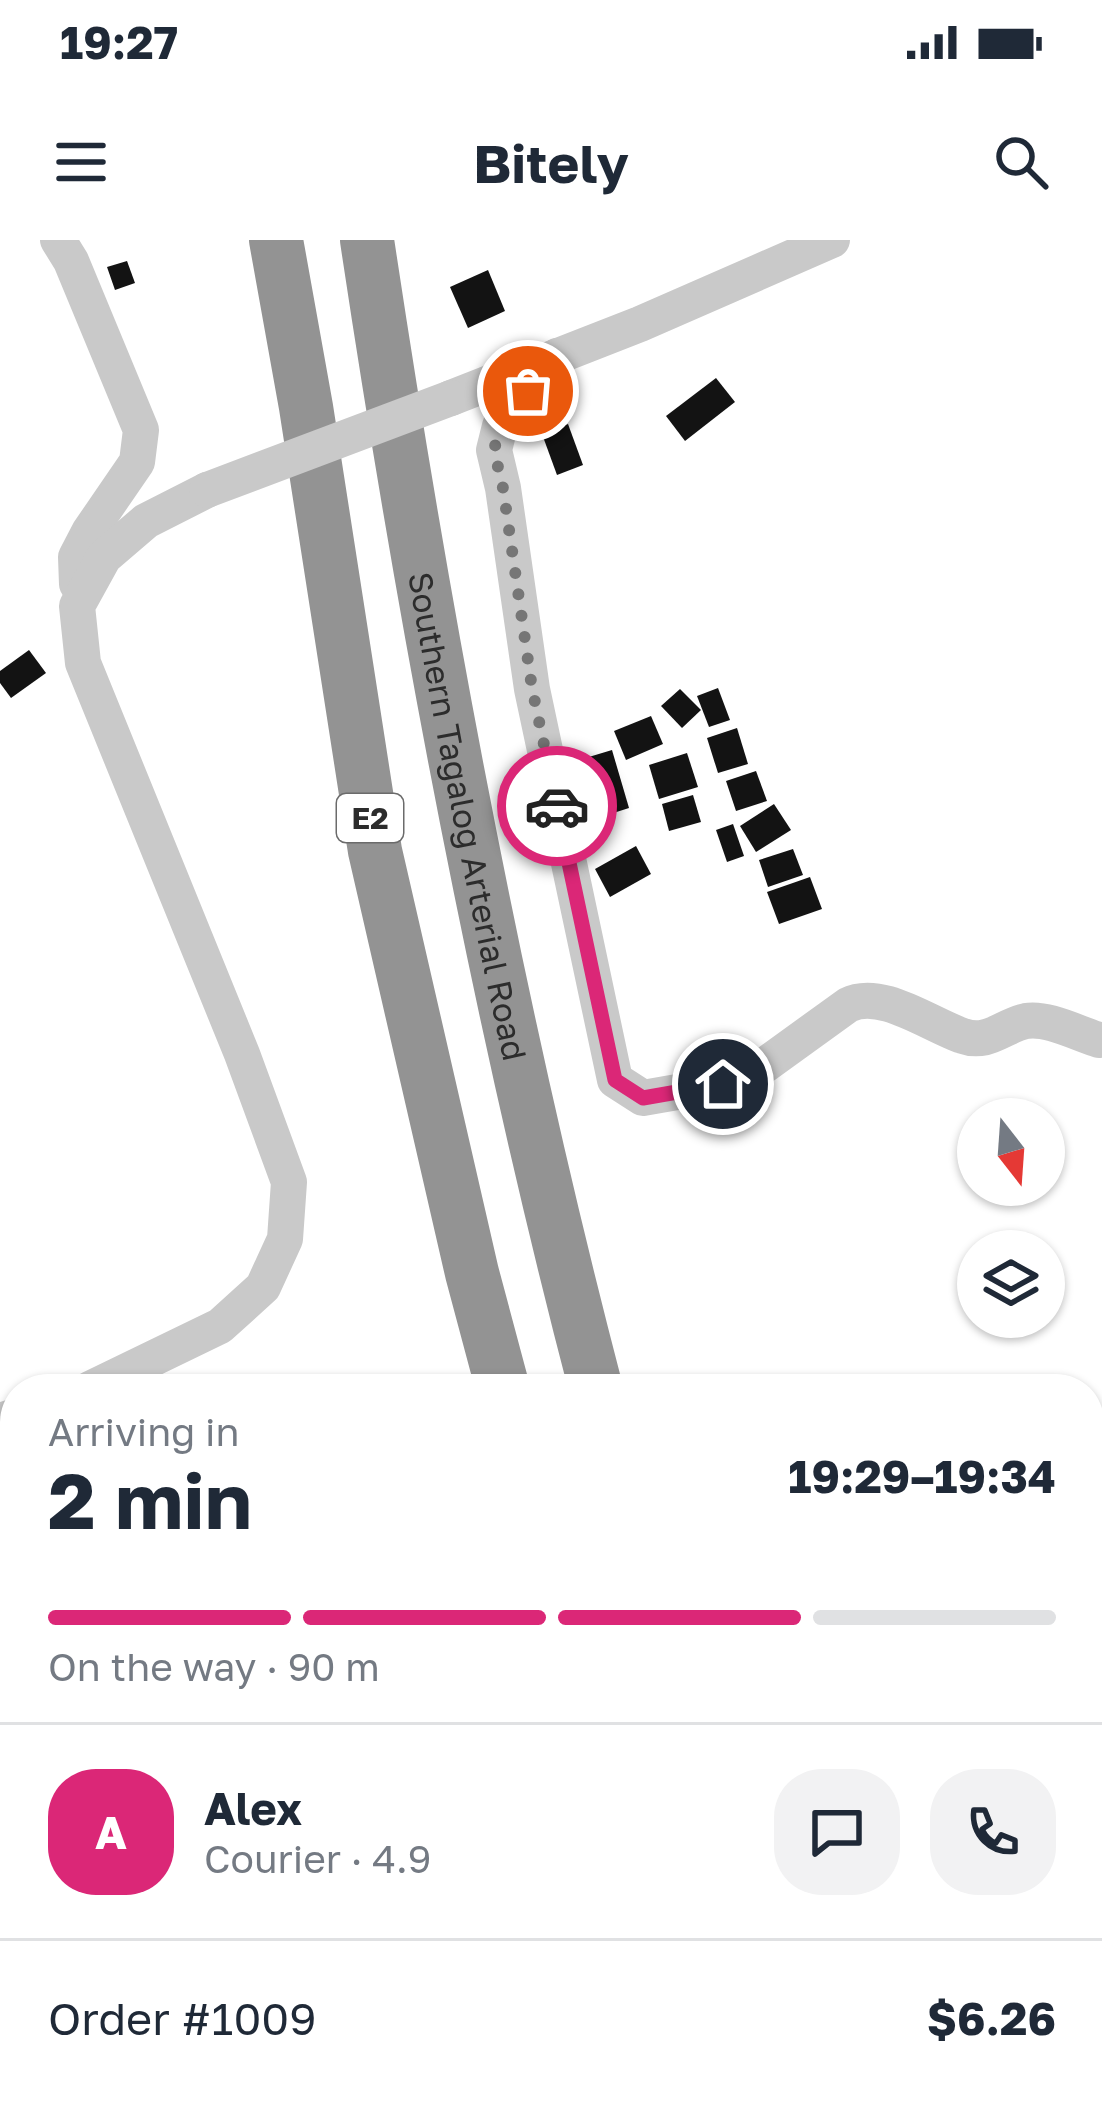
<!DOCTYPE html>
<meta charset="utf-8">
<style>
:root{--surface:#fff;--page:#f2f2f3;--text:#1f2937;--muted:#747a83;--line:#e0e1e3;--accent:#db2777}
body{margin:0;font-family:"Golos Text",sans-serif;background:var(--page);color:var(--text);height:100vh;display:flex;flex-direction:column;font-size:45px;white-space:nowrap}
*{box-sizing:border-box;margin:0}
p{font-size:39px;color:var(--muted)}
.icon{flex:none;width:66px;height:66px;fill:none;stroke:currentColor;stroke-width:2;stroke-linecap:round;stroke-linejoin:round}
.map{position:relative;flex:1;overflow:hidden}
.drawer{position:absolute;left:0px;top:1134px;width:1104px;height:747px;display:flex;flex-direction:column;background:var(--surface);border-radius:48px 48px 0 0;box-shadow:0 3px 9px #0004}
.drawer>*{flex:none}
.needle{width:78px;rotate:163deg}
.controls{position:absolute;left:957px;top:858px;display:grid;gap:24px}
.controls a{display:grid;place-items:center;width:108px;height:108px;border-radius:50%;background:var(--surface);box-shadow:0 3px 9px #0004;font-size:60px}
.pin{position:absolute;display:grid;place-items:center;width:102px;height:102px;color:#fff;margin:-51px;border:6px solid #fff;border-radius:50%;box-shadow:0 3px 12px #0007}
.courier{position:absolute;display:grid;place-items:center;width:120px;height:120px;margin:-60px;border:9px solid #db2777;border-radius:50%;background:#fff;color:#222;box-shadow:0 3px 15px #0007}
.headline em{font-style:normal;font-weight:700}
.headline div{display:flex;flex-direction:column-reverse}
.headline{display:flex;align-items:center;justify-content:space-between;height:204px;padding:0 48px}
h1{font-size:78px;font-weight:700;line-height:90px}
.bar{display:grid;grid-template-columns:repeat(4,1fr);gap:18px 12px;align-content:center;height:144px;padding:0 48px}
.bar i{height:15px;border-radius:9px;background:var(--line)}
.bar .selected{background:var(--accent)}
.bar p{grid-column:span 4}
.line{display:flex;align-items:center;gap:30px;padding:0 48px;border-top:3px solid var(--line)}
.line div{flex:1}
.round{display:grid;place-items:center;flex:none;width:126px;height:126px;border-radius:48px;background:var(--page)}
.status{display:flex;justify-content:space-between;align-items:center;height:84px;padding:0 60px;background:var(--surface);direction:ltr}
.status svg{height:33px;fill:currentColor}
header{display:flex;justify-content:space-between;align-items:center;height:156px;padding:0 48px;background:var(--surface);font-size:54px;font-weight:700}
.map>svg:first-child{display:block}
</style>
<div class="status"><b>19:27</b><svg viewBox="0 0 49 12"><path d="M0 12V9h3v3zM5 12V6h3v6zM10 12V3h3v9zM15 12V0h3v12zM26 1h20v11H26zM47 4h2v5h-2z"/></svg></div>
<header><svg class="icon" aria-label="menu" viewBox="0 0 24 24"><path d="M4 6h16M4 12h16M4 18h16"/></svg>Bitely<svg class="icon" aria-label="search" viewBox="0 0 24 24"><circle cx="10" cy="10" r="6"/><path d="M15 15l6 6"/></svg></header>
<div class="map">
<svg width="1102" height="1880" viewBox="0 0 1102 1880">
<rect width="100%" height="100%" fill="#fff"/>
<g fill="#131313">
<path d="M127 21 135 43 115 50 107 27Z"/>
<path d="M488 30 505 71 468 88 450 47Z"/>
<path d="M716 138 735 162 685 201 666 176Z"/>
<path d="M568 184 583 225 557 235 542 194Z"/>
<path d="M29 410 46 433 11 458 0 443V431Z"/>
<path d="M718 448 730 480 709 487 697 456Z"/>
<path d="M680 449 701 470 682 488 661 466Z"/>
<path d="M651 476 663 504 626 520 614 491Z"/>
<path d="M737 488 748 524 718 533 707 498Z"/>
<path d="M612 510 629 568 576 585 559 526Z"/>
<path d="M687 513 698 547 659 559 649 525Z"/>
<path d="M756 531 767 561 736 571 726 541Z"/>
<path d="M693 555 701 582 669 591 662 564Z"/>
<path d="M774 564 791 590 756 612 740 586Z"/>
<path d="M733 584 744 616 727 622 716 590Z"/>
<path d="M636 606 651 634 610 657 595 629Z"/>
<path d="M793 609 803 635 768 647 759 620Z"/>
<path d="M810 637 822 669 779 684 767 652Z"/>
</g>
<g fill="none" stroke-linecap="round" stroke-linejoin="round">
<g stroke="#c9c9c9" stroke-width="36">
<path d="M58 0 71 21 141 190 137 222 89 292 76 317 77 344"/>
<path d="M557 116 500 186 494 210 503 248 532 449 615 840 643 858 723 844 765 825 848 765C881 748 930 785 963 796 988 805 1003 786 1026 781 1047 777 1079 794 1099 800"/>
<path d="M451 158 640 84 832 0"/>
<path d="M90 1149 220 1086 263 1047 285 999 289 942 242 814 83 423 77 366 104 317 146 281 207 250"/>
<path d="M0 1181 15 1176"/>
</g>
<g stroke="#939393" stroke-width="54">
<path d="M276 0 306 167 375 611 472 1033 503 1149"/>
<path id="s1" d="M367 0C425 386 497 771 596 1149"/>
<path d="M693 1866 697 1880"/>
<path d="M786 1866 790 1880"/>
</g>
<path stroke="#c9c9c9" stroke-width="36" d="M207 250 451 158"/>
</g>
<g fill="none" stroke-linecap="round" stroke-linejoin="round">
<path stroke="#767676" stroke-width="12" stroke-dasharray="0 21.6" d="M528 151 500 186 494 210 503 248 532 448 557 566"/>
<path stroke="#db2777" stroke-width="15" d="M557 566 615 840 643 858 723 844"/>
</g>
<g text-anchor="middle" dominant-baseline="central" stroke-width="12" stroke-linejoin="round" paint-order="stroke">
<rect fill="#fff" stroke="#6b6b6b" stroke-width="3" x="337" y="554" width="66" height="48" rx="9"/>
<g font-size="30" font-weight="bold" fill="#2c2c2c">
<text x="370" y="578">E2</text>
</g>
<g font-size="33" fill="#2c2c2c" stroke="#fff">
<text stroke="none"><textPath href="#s1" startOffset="585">Southern Tagalog Arterial Road</textPath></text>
</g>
</g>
</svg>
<div class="controls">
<a><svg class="needle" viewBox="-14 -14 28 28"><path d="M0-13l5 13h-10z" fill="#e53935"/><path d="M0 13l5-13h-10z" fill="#747a83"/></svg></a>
<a><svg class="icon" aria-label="layers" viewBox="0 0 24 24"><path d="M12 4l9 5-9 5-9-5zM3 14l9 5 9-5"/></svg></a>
</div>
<div class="pin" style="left:528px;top:151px;background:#ea580c"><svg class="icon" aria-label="bag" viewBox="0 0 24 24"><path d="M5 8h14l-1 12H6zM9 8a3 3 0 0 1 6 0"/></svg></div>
<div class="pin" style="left:723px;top:844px;background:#1f2937"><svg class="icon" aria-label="home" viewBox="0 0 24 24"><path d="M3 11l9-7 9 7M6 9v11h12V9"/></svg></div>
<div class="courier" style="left:557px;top:566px"><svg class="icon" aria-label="car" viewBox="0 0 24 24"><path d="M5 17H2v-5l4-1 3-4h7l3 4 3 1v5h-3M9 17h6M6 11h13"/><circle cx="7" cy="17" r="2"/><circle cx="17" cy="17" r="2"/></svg></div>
<section class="drawer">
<div class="headline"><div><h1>2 min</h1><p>Arriving in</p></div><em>19:29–19:34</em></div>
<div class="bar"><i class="selected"></i><i class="selected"></i><i class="selected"></i><i></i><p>On the way · 90 m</p></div>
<div class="line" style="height:216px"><b class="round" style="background:var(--accent);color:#fff">A</b><div><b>Alex</b><p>Courier · 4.9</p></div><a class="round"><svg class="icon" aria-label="chat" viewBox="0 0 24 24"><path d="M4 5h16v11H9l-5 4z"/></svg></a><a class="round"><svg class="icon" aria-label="phone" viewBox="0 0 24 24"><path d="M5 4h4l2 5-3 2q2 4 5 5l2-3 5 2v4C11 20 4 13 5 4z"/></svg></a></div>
<div class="line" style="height:156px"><div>Order #1009</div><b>$6.26</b></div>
</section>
</div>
